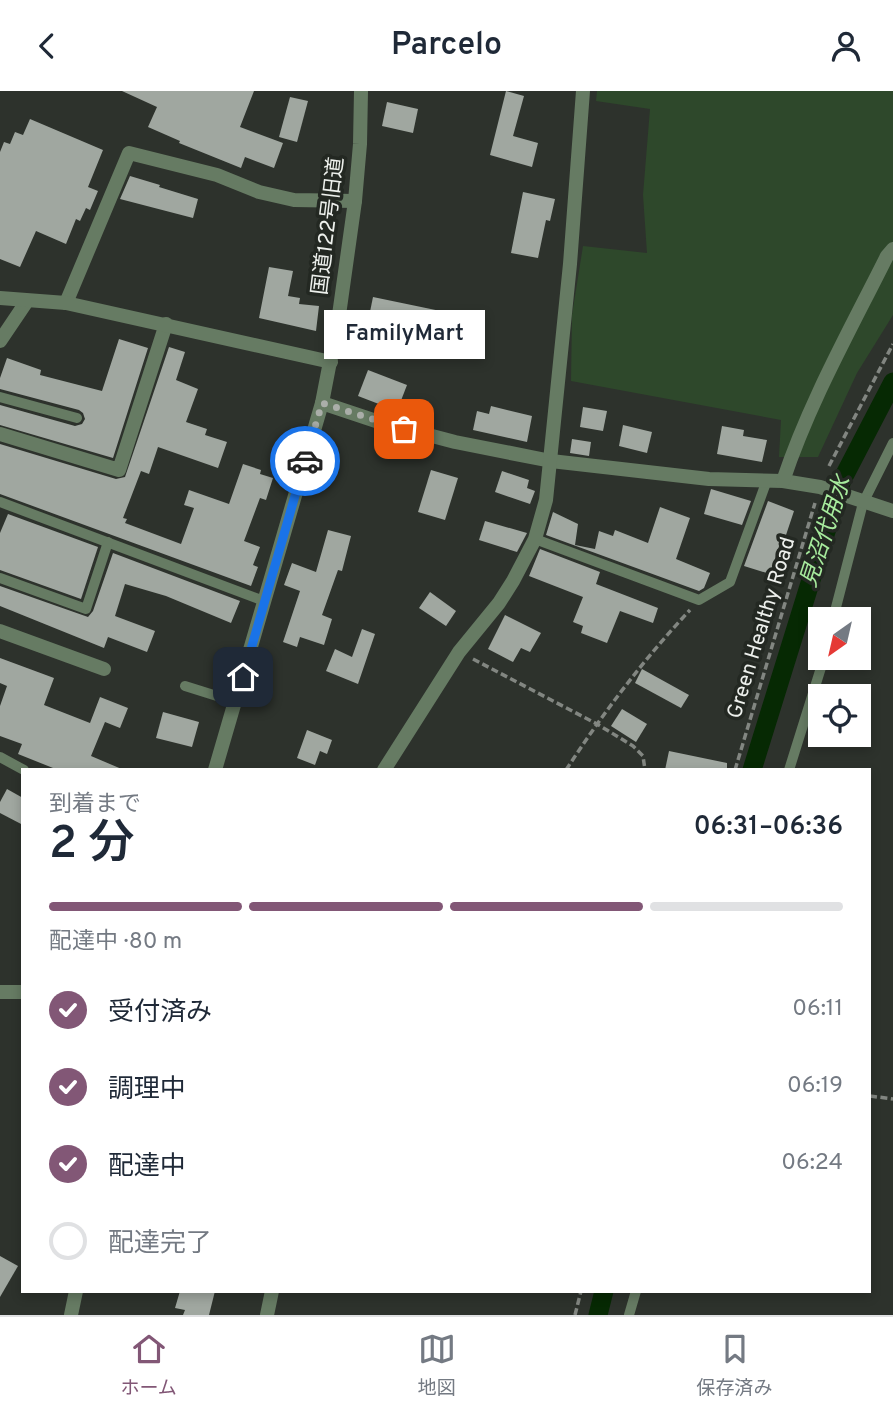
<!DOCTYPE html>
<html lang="ja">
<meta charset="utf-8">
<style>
:root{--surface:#fff;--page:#f6f6f7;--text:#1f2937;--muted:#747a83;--line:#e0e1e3;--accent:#825776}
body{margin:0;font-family:Overpass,"Noto Sans JP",sans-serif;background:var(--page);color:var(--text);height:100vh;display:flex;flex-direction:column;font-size:26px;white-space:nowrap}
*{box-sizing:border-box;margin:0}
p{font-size:23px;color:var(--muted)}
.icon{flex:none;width:38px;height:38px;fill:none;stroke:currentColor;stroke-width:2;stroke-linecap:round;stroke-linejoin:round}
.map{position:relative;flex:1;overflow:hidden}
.sheet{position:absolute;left:21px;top:677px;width:850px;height:525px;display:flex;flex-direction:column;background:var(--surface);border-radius:0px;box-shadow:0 4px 10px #0003}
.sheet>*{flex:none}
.needle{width:46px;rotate:214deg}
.buttons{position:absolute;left:808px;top:516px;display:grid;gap:14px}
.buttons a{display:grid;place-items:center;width:63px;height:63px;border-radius:0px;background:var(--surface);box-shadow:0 4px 10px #0003;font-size:35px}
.pin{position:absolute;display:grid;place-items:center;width:60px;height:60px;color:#fff;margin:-30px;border-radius:14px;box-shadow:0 4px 10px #0006}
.courier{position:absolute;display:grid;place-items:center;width:70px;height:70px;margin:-35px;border:5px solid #1a73e8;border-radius:50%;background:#fff;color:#222;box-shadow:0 2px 9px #0007}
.bubble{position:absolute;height:49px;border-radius:0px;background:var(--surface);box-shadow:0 4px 10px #0003;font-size:23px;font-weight:600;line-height:49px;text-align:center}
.summary em{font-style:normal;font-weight:600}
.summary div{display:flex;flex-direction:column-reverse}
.summary{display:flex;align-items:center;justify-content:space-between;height:119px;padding:0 28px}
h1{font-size:46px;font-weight:600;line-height:52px}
.bar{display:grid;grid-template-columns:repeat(4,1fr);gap:10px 7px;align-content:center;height:84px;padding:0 28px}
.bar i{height:9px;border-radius:5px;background:var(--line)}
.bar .on{background:var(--accent)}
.bar p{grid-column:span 4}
ol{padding:0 28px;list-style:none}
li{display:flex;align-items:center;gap:21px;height:77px}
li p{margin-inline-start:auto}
li .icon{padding:7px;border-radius:50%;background:var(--accent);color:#fff;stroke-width:4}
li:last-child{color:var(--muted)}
li i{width:38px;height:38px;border:4px solid var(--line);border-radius:50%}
header{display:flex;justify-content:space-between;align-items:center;height:91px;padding:0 28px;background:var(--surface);font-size:32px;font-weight:600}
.dock{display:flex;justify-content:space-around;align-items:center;height:98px;border-top:2px solid var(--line);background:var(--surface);font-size:19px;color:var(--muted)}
.dock a{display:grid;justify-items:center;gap:4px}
.dock .on{color:var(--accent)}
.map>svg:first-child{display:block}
</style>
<header><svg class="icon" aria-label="back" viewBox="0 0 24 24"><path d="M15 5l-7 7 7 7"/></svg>Parcelo<svg class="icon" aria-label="person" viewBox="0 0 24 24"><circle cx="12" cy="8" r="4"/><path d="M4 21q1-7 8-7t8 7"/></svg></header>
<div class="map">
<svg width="893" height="1224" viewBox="0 0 893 1224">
<rect width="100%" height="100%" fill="#2d322c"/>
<path fill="#2e482b" d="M597 0H893V224L857 282 818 366H779L781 329 571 290 572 224 583 155 647 162 643 104 650 18 596 10Z"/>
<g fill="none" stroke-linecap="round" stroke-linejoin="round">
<g stroke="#062903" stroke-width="19">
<path d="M752 679 842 389 893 291"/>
<path d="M598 1224 604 1200"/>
</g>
</g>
<g fill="#a0a7a0">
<path d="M122 0H254L240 36 283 52 274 77 245 66 241 77 179 52 180 50 148 36 157 16Z"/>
<path d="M506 0 524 5 513 45 538 52 532 76 490 64Z"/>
<path d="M290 6 308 10 297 51 279 46Z"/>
<path d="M387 11 418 18 413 42 382 35Z"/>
<path d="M30 28 103 59 88 96 98 100 90 119 86 117 80 130 76 128 66 153 36 140 20 176 0 168V61L4 51 10 53 15 41 23 44Z"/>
<path d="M130 85 160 94 159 96 198 108 193 127 120 108Z"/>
<path d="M523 101 555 108 550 130 546 129 538 167 511 162Z"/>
<path d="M269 176 293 180 288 205 300 207 299 213 319 215 316 240 259 227Z"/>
<path d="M373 206 450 222 440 266 364 250Z"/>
<path d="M119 248 148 257 113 367 0 334V314L75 335 82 333 85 328 83 322 79 319 0 298V287L7 267 41 279 40 284 102 300Z"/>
<path d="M169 256 185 261 176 289 198 298 186 331 207 338 205 344 227 351 218 377 158 356 149 383 141 380 123 427 127 428 125 432 181 453 194 417 184 414 189 399 229 413 243 373 261 379 260 383 273 387 266 409 260 407 244 450 260 456 253 474 258 476 251 495 0 403V353L116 388 125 386Z"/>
<path d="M368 279 407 294 397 320 358 305Z"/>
<path d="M491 315 532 325 527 351 473 339 477 320 489 323Z"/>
<path d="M583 316 607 320 603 340 580 336Z"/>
<path d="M623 334 652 341 647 362 619 355Z"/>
<path d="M722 335 744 339 743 345 767 349 762 371 717 363Z"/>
<path d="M572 348 591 351 589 365 570 362Z"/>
<path d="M431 379 458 387 445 429 418 421Z"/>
<path d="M502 380 529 389 527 397 535 400 530 413 495 401Z"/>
<path d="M711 398 751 410 742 434 704 423Z"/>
<path d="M768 410 794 420 786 444 783 443 770 483 744 475Z"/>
<path d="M660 416 690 427 676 468 710 482 704 497 699 500 546 444 553 421 578 433 575 454 595 458 599 440 613 445 615 439 648 452Z"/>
<path d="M8 423 98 456 81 508 0 479V442Z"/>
<path d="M485 430 527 442 517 461 479 449Z"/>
<path d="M328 439 351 445 342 480 338 479 322 524 332 528 324 554 300 546 297 556 283 551 300 500 284 494 292 472 316 481Z"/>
<path d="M540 458 600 481 596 493 658 517 653 532 620 520 607 552 581 542 583 535 573 531 583 506 529 485Z"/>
<path d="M113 462 240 510 231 532 166 505 125 493 115 525 155 540 147 561 108 546 104 557 0 515V495L88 526 93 520Z"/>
<path d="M430 501 456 520 446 535 419 517Z"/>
<path d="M505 524 541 542 530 561 521 557 513 571 488 558Z"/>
<path d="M362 538 375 543 358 593 326 580 335 558 352 566Z"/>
<path d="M0 567 54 587 44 614 90 632 100 606 128 617 120 637 105 631 91 665 124 679H58L18 663 22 653 0 645V615L7 595 0 592Z"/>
<path d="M642 578 689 604 681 617 635 592Z"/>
<path d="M622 618 647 633 636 651 611 635Z"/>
<path d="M163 621 199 631 192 656 156 647Z"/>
<path d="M307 639 332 649 327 663 320 660 315 674 297 667Z"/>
<path d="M669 660 727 672V679H665Z"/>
<path d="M7 698 23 707V734L0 722V711Z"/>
<path d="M0 1165 18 1175 0 1206Z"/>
<path d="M180 1200H215L209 1224H183L185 1219 175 1217Z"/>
</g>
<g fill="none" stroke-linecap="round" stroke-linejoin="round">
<g stroke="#828681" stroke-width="3.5" stroke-dasharray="7 3.5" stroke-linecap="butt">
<path d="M829 375 893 253"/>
<path d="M473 568 597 633 633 655 643 665 645 679"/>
<path d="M566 679C603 622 644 568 690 519"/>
<path d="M735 679 815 412"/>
<path d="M870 1005 893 1008"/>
<path d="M575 1224 581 1200"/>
</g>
<g stroke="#667b63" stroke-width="10">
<path d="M0 306 77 327"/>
<path d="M0 411 264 510"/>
<path d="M535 448 699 509 730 491 767 389"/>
<path d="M0 487 86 518 108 451"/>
<path d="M833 528 863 412 893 352"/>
<path d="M185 595 236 611"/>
<path d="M0 666 24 679"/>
<path d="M789 679 824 567"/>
<path d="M629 1224 636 1200"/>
</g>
<g stroke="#667b63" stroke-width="14">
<path d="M66 212 129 62 217 84 259 101 294 109 355 110"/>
<path d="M0 250 27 210"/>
<path d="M322 312 379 331 455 351 551 370 709 388 783 390 820 396 893 420"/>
<path d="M0 343 119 379 166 233"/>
<path d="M783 390C809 312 850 239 887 165L893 158"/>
<path d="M0 540 104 578"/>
<path d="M384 679 459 561 499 512 513 490 535 448 546 409 570 173 583 0"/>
<path d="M0 901H23"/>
<path d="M267 1224 272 1200"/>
</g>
<g stroke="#667b63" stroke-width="14">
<path d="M0 207 66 212 331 271"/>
<path d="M215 679 322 312 339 224 355 110 360 53 361 0"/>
<path d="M71 1224 76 1200"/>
</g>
</g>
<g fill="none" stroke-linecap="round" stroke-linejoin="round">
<path stroke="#aaaea9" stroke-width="7" stroke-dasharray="0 12.6" d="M305 370 322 312 404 338"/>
<path stroke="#1a73e8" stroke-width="9" d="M243 586 305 370"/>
</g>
<g text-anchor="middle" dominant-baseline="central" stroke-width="7" stroke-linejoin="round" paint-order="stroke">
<g font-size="21" fill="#edf0ec" stroke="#232822">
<text transform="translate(329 135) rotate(-83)">国道122号旧道</text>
<text transform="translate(762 537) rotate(-73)">Green Healthy Road</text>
</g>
<g font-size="23" font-style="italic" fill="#a7eb9d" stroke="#232822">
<text transform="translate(827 441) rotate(-72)">見沼代用水</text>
</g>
</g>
</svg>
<div class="buttons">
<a><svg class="needle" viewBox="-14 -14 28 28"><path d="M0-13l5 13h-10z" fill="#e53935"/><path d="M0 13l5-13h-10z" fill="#747a83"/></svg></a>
<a><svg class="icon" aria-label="locate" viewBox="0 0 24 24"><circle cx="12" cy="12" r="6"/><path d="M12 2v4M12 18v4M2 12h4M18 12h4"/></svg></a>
</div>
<div class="pin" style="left:404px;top:338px;background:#ea580c"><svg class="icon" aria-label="bag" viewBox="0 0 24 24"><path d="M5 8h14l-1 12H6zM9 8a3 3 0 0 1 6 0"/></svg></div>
<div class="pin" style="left:243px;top:586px;background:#1f2937"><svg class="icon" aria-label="home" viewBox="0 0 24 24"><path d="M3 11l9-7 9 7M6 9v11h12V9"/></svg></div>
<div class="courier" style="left:305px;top:370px"><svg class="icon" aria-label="car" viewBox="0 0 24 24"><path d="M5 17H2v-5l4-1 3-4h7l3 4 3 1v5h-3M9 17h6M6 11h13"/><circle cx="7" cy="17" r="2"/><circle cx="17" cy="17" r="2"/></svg></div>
<div class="bubble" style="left:324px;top:219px;width:161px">FamilyMart</div>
<section class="sheet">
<div class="summary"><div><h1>2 分</h1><p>到着まで</p></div><em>06:31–06:36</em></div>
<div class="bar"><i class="on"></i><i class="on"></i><i class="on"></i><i></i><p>配達中 · 80 m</p></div>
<ol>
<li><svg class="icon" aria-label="check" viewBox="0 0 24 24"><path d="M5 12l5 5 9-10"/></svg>受付済み<p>06:11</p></li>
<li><svg class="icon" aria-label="check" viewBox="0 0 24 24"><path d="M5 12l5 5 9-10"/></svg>調理中<p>06:19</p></li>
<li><svg class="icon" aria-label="check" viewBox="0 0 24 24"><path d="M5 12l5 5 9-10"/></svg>配達中<p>06:24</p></li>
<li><i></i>配達完了</li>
</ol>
</section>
</div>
<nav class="dock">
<a class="on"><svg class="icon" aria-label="home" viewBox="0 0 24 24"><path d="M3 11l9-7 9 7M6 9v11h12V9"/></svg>ホーム</a>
<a><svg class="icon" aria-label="map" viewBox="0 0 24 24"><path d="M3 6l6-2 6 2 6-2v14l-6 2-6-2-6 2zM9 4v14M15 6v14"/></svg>地図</a>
<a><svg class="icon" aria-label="saved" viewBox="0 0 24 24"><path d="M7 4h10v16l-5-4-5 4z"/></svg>保存済み</a>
</nav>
